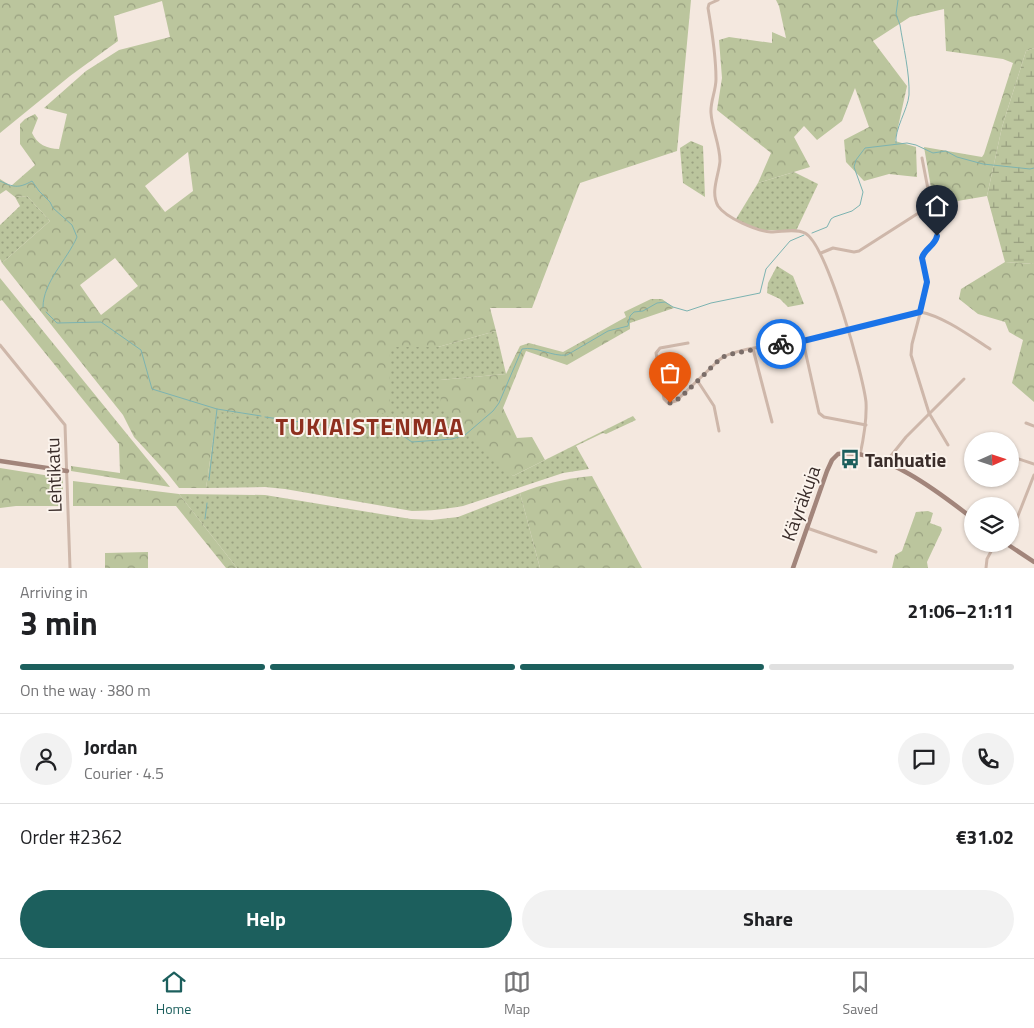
<!DOCTYPE html>
<meta charset="utf-8">
<style>
:root{--surface:#fff;--page:#f2f2f2;--text:#202124;--muted:#757577;--line:#e0e0e0;--accent:#1c5f5d}
body{margin:0;font-family:"Titillium Web",sans-serif;background:var(--page);color:var(--text);height:100vh;display:flex;flex-direction:column;font-size:19px;white-space:nowrap}
*{box-sizing:border-box;margin:0}
p{font-size:16px;color:var(--muted)}
.icon{flex:none;width:28px;height:28px;fill:none;stroke:currentColor;stroke-width:2;stroke-linecap:round;stroke-linejoin:round}
.map{position:relative;height:568px;overflow:hidden}
.panel{display:flex;flex-direction:column;background:var(--surface);flex:1}
.panel>*{flex:none}
.needle{width:32px;rotate:87deg}
.controls{position:absolute;left:964px;top:432px;display:grid;gap:10px}
.controls a{display:grid;place-items:center;width:55px;height:55px;border-radius:50%;background:var(--surface);box-shadow:0 1px 4px #0004;font-size:25px}
.pin{position:absolute;display:grid;place-items:center;width:42px;height:42px;color:#fff;margin:-51px -21px;border-radius:50% 50% 50% 0;rotate:-45deg;box-shadow:0 0 5px #0007}
.pin .icon{rotate:45deg}
.courier{position:absolute;display:grid;place-items:center;width:50px;height:50px;margin:-25px;border:4px solid #1a73e8;border-radius:50%;background:#fff;color:#222;box-shadow:0 1px 6px #0007}
.summary em{font-style:normal;font-weight:700}
.summary div{display:flex;flex-direction:column-reverse}
.summary{display:flex;align-items:center;justify-content:space-between;height:85px;padding:0 20px}
h1{font-size:32px;font-weight:700;line-height:38px}
.bar{display:grid;grid-template-columns:repeat(4,1fr);gap:8px 5px;align-content:center;height:60px;padding:0 20px}
.bar i{height:6px;border-radius:4px;background:var(--line)}
.bar .active{background:var(--accent)}
.bar p{grid-column:span 4}
.line{display:flex;align-items:center;gap:12px;padding:0 20px;border-top:1px solid var(--line)}
.line div{flex:1}
.round{display:grid;place-items:center;flex:none;width:52px;height:52px;border-radius:26px;background:var(--page)}
.cta{display:flex;gap:10px;margin-top:auto;padding:10px 20px}
.cta a{flex:1;height:58px;border-radius:30px;background:var(--accent);color:#fff;font-size:20px;font-weight:700;line-height:58px;text-align:center}
.cta a+a{background:var(--page);color:var(--text)}
.menu{display:flex;justify-content:space-around;align-items:center;height:70px;border-top:1px solid var(--line);background:var(--surface);font-size:14px;color:var(--muted)}
.menu a{display:grid;justify-items:center;gap:2px}
.menu .active{color:var(--accent)}
.map>svg:first-child{display:block}
</style>
<div class="map">
<svg width="1034" height="568" viewBox="0 0 1034 568">
<defs>
<pattern id="green-dots" width="8" height="8" patternUnits="userSpaceOnUse" patternTransform="scale(1.25)"><rect width="8" height="8" fill="#bbc59d"/><path d="M2 2h.1M6 6h.1" fill="none" stroke="#99a080" stroke-width="1.8" stroke-linecap="round"/></pattern>
<pattern id="forest-crowns" width="20" height="18" patternUnits="userSpaceOnUse" patternTransform="scale(1.25)"><rect width="20" height="18" fill="#bbc59d"/><path d="M2 6a3 3 0 1 1 6 0M12 15a3 3 0 1 1 6 0" fill="none" stroke="#99a080"/></pattern>
<pattern id="wetland-marsh" width="20" height="14" patternUnits="userSpaceOnUse" patternTransform="scale(1.25)"><rect width="20" height="14" fill="#bbc59d"/><path d="M1 5h8M5 5V1M11 12h8M15 12V8" fill="none" stroke="#99a080"/></pattern>
</defs>
<rect width="100%" height="100%" fill="#f4e8df"/>
<g fill="url(#green-dots)">
<path d="M691 141 703 146 705 197 683 183 680 148Z"/>
<path d="M794 172 818 184 796 231 758 230 736 219 758 183Z"/>
<path d="M27 196 50 221 2 263 0 259V225L20 206 15 197Z"/>
<path d="M777 266 793 276 804 304 788 307 780 299 767 293 768 283Z"/>
<path d="M496 331 506 374 440 380 513 476 633 416 636 420 606 434 603 433 576 446 589 469 563 473 463 506C446 509 430 511 412 511L285 489 265 487 206 488 217 412H389V347H438Z"/>
<path d="M520 493 540 568H237L179 494 265 495 411 519 432 520 458 517Z"/>
</g>
<g fill="url(#forest-crowns)" fill-rule="evenodd">
<path d="M0 0H691L677 151 580 183 532 308H490L496 331 438 347H389L390 412 336 422 217 412 206 488H179L168 474 134 437 123 415 2 263 50 221 27 196 15 197 6 190 0 194V179L11 186 35 165 20 144V124L25 119 35 114 38 118 32 133C37 144 47 149 59 149L67 114 44 108 86 71 119 50 170 37 162 1 114 16 118 41 70 76 0 133ZM188 152 193 191 165 212 145 186ZM115 258 138 286 101 315 80 285Z"/>
<path d="M776 0H1034V48L1026 51 1002 127 987 196 934 205 924 147 982 157 984 154 1013 63 1003 59 946 51 944 9 910 17 873 41 907 86 895 141 916 147 917 177 889 174 864 181 846 162 844 140 869 127 855 88 842 121 817 140 804 126 794 137 810 167 758 183 771 153 717 110 722 78 719 40 729 37 772 43V32L786 38 779 6Z"/>
<path d="M1005 262 1034 264V402L1012 383 1023 340 1009 332 1005 322 978 314 959 299 961 289Z"/>
<path d="M0 278 170 487 71 471V466L120 473 119 444 2 300 0 301Z"/>
<path d="M651 299H662L674 308 630 323V329L567 365 526 351 503 408 517 438 532 437 545 460 513 476 441 407 440 380 506 374 520 346 529 343 563 352 626 317 624 312Z"/>
<path d="M0 468 63 478V506H16L0 508Z"/>
<path d="M592 476 642 568H540L520 493C543 484 567 478 592 476Z"/>
<path d="M73 481 179 494 237 568H226L176 506H73Z"/>
<path d="M928 511 933 513 930 523 941 527 942 530 927 562 928 568H892L895 555 902 551 916 512Z"/>
<path d="M148 552V568H105V553Z"/>
</g>
<path fill="url(#wetland-marsh)" d="M1034 48V264L1005 262 987 196 1002 127 1026 51Z"/>
<g fill="none" stroke-linecap="round" stroke-linejoin="round">
<g stroke="#7cb3b1" stroke-width="1">
<path d="M896 143C894 130 908 109 909 95 910 74 903 45 900 25L896 14 898 0"/>
<path d="M0 181C13 187 18 189 32 181L39 191 50 202 53 208 72 225 77 237C67 260 43 282 43 307"/>
<path d="M812 233 827 227 831 219 834 217 852 211 860 205 863 192 854 167 856 160 865 148 907 143 916 145 933 153 946 151 957 157 983 164 1030 169 1034 168"/>
<path d="M46 312 57 323 101 322 141 350 152 389 217 409 261 416"/>
<path d="M265 417 328 426 372 419 385 424 412 442 452 439 465 435 493 411 499 403 522 349C537 346 552 357 567 355L608 331 628 326 630 316 634 312 643 311 657 303 665 302 673 307 687 311 711 303 760 293 766 269 790 241 804 235"/>
<path d="M209 480 217 409"/>
<path d="M205 519 207 503"/>
</g>
<g stroke="#ceb7aa" stroke-width="3">
<path d="M718 0 709 4 708 8C712 31 716 55 716 79 716 91 710 102 711 113 712 129 720 145 720 161 719 175 710 192 718 206 726 218 757 231 771 232 782 232 795 228 805 233 827 245 863 375 866 402 867 421 864 437 860 455"/>
<path d="M922 158 937 236C935 246 925 249 922 257L927 287 912 344 911 355 929 413 948 445"/>
<path d="M821 253 833 248 854 252 859 251 931 205"/>
<path d="M803 341 819 413 824 417 866 425"/>
<path d="M688 343 660 348 656 353 664 399 668 403 676 401 719 360C734 347 784 345 804 340 843 332 882 321 920 312 943 316 970 336 990 349"/>
<path d="M0 345 65 425 70 568"/>
<path d="M753 349 772 422"/>
<path d="M697 380 714 406 719 431"/>
<path d="M1026 423 1034 426"/>
<path d="M1010 456 1034 464"/>
<path d="M886 462 906 437 964 379"/>
<path d="M807 528 876 552"/>
<path d="M1010 536 1034 475"/>
<path d="M986 568 987 559 995 544"/>
</g>
<g stroke="#a2857b" stroke-width="4.5">
<path d="M0 461 67 471"/>
<path d="M1007 544 1034 562"/>
<path d="M793 568 827 471 832 460 838 454C881 447 940 493 972 518"/>
</g>
</g>
<g fill="none" stroke-linecap="round" stroke-linejoin="round">
<path stroke="#7b6e69" stroke-width="5" stroke-dasharray="0 9" d="M670 403 680 398 721 358 727 355 781 344"/>
<path stroke="#1a73e8" stroke-width="6" d="M781 344 803 341 920 312 927 282 922 258C924 249 935 246 937 236"/>
</g>
<defs>
<symbol id="bus-bare" viewBox="-9 -9 18 18"><path d="M-5-6H5V4H4V6H2V4H-2V6H-4V4H-5ZM-3.5-4V0h7V-4ZM-3.5 1.2v1.5H-2V1.2ZM2 1.2v1.5H3.5V1.2Z" fill="#1c5f5d" stroke="#fbf3ec" stroke-width="2.5" paint-order="stroke"/></symbol>
</defs>
<g fill-rule="evenodd">
<use href="#bus-bare" x="836" y="445" width="28" height="28"/>
</g>
<g text-anchor="middle" dominant-baseline="central" stroke-width="4" stroke-linejoin="round" paint-order="stroke">
<g font-size="19" font-weight="bold" fill="#3a2d2a" stroke="#fbf3ec" text-anchor="start">
<text x="865" y="459">Tanhuatie</text>
</g>
<g font-size="19" fill="#3a2d2a" stroke="#fbf3ec">
<text transform="translate(53 475) rotate(-92)">Lehtikatu</text>
<text transform="translate(800 503) rotate(-70)">Käyräkuja</text>
</g>
<g font-size="24" font-weight="bold" letter-spacing="1" fill="#8e2f1e" stroke="#fbf3ec">
<text x="370" y="426">TUKIAISTENMAA</text>
</g>
</g>
</svg>
<div class="controls">
<a><svg class="needle" viewBox="-14 -14 28 28"><path d="M0-13l5 13h-10z" fill="#e53935"/><path d="M0 13l5-13h-10z" fill="#757577"/></svg></a>
<a><svg class="icon" aria-label="layers" viewBox="0 0 24 24"><path d="M12 4l9 5-9 5-9-5zM3 14l9 5 9-5"/></svg></a>
</div>
<div class="pin" style="left:670px;top:403px;background:#ea580c"><svg class="icon" aria-label="bag" viewBox="0 0 24 24"><path d="M5 8h14l-1 12H6zM9 8a3 3 0 0 1 6 0"/></svg></div>
<div class="pin" style="left:937px;top:236px;background:#1f2937"><svg class="icon" aria-label="home" viewBox="0 0 24 24"><path d="M3 11l9-7 9 7M6 9v11h12V9"/></svg></div>
<div class="courier" style="left:781px;top:344px"><svg class="icon" aria-label="bike" viewBox="0 0 24 24"><circle cx="6" cy="16" r="4"/><circle cx="18" cy="16" r="4"/><path d="M6 16l4-8h5l3 8M10 8l3 8H6M13 5h3"/></svg></div>
</div>
<section class="panel">
<div class="summary"><div><h1>3 min</h1><p>Arriving in</p></div><em>21:06–21:11</em></div>
<div class="bar"><i class="active"></i><i class="active"></i><i class="active"></i><i></i><p>On the way · 380 m</p></div>
<div class="line" style="height:90px"><a class="round"><svg class="icon" aria-label="person" viewBox="0 0 24 24"><circle cx="12" cy="8" r="4"/><path d="M4 21q1-7 8-7t8 7"/></svg></a><div><b>Jordan</b><p>Courier · 4.5</p></div><a class="round"><svg class="icon" aria-label="chat" viewBox="0 0 24 24"><path d="M4 5h16v11H9l-5 4z"/></svg></a><a class="round"><svg class="icon" aria-label="phone" viewBox="0 0 24 24"><path d="M5 4h4l2 5-3 2q2 4 5 5l2-3 5 2v4C11 20 4 13 5 4z"/></svg></a></div>
<div class="line" style="height:65px"><div>Order #2362</div><b>€31.02</b></div>
<div class="cta"><a>Help</a><a>Share</a></div>
</section>
<nav class="menu">
<a class="active"><svg class="icon" aria-label="home" viewBox="0 0 24 24"><path d="M3 11l9-7 9 7M6 9v11h12V9"/></svg>Home</a>
<a><svg class="icon" aria-label="map" viewBox="0 0 24 24"><path d="M3 6l6-2 6 2 6-2v14l-6 2-6-2-6 2zM9 4v14M15 6v14"/></svg>Map</a>
<a><svg class="icon" aria-label="saved" viewBox="0 0 24 24"><path d="M7 4h10v16l-5-4-5 4z"/></svg>Saved</a>
</nav>
